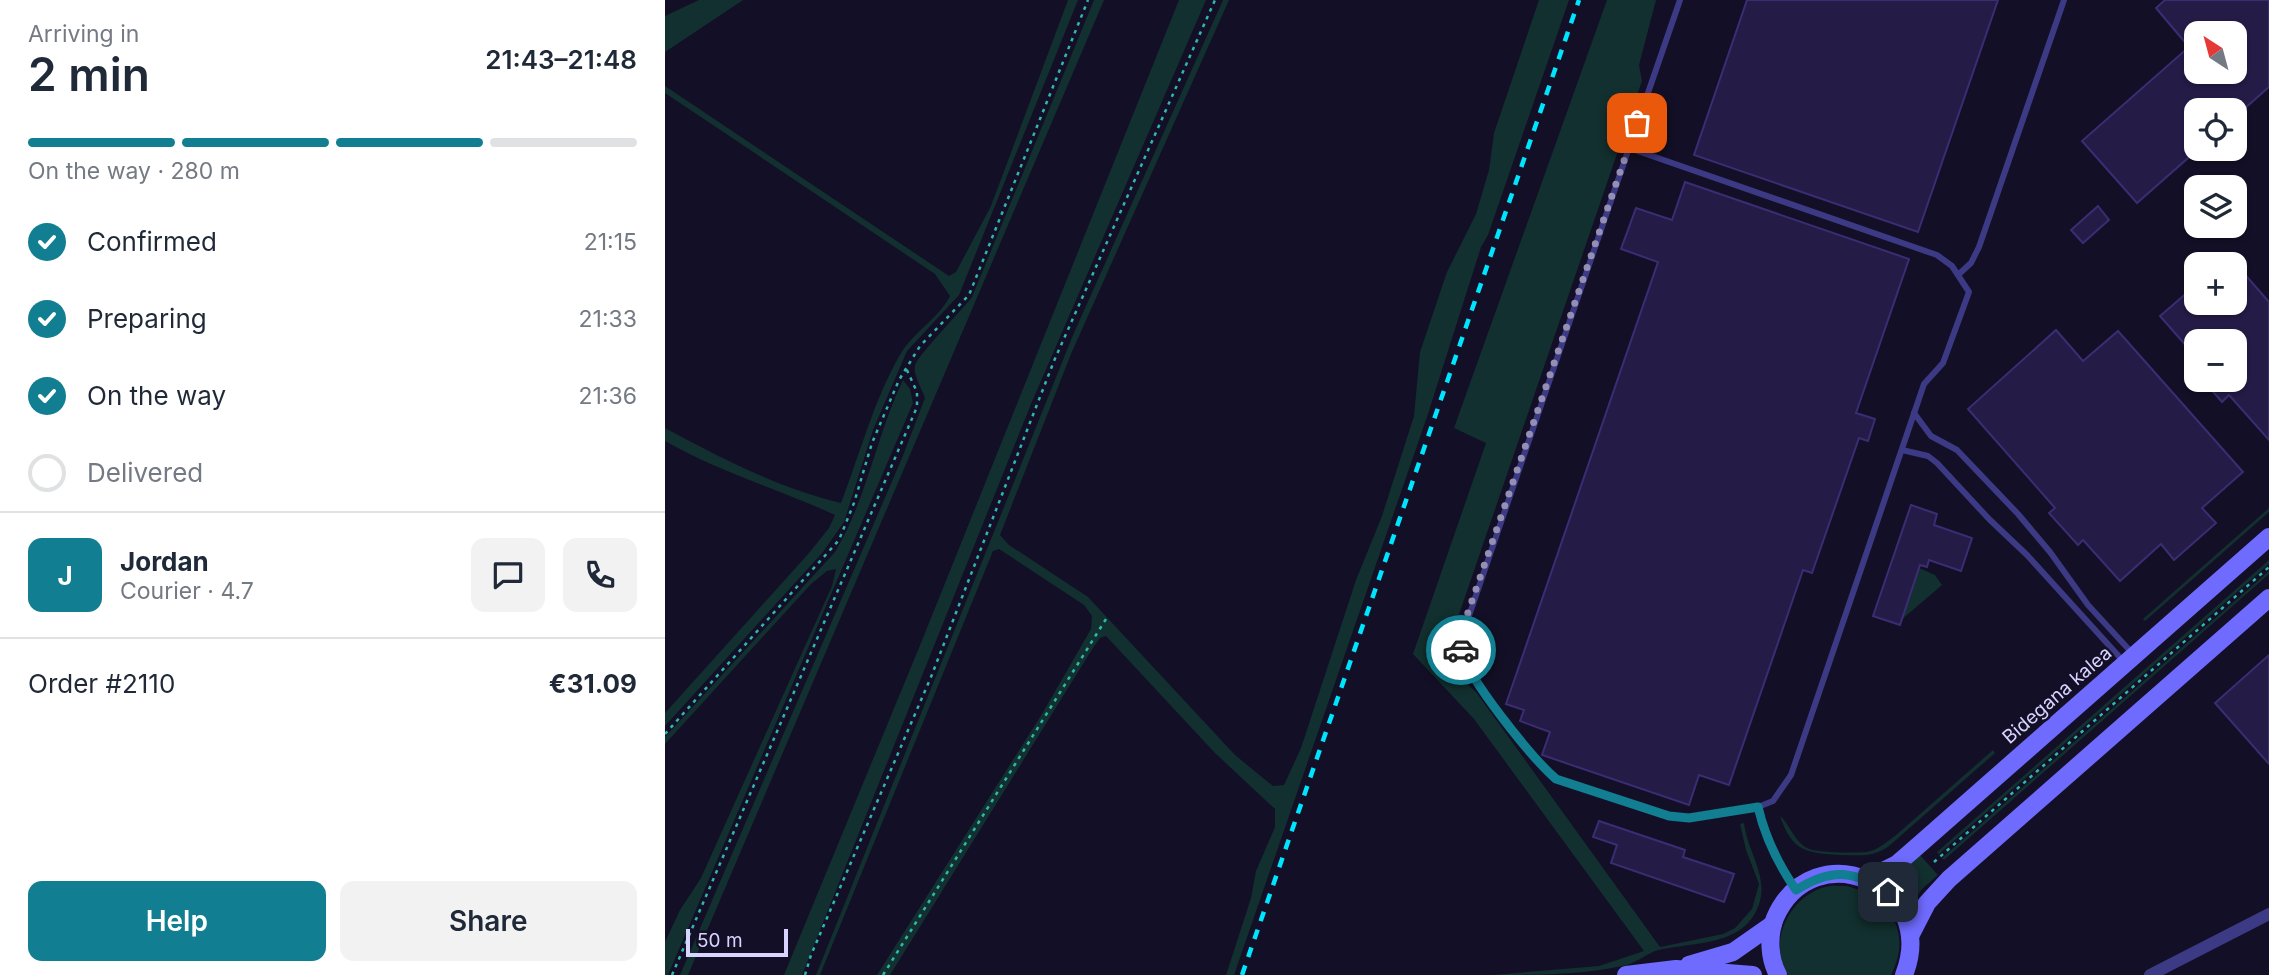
<!DOCTYPE html>
<meta charset="utf-8">
<style>
:root{--surface:#fff;--page:#f2f2f3;--text:#1f2937;--muted:#747a83;--line:#e0e1e3;--accent:#117e91}
body{margin:0;font-family:Inter,sans-serif;background:var(--page);color:var(--text);height:100vh;display:flex;flex-direction:column;font-size:26px;white-space:nowrap}
*{box-sizing:border-box;margin:0}
p{font-size:23px;color:var(--muted)}
.icon{flex:none;width:38px;height:38px;fill:none;stroke:currentColor;stroke-width:2;stroke-linecap:round;stroke-linejoin:round}
.map{position:relative;flex:1;overflow:hidden}
.drawer{display:flex;flex-direction:column;background:var(--surface);width:665px}
.drawer>*{flex:none}
.needle{width:46px;rotate:324deg}
.fabs{position:absolute;left:1519px;top:21px;display:grid;gap:14px}
.fabs a{display:grid;place-items:center;width:63px;height:63px;border-radius:14px;background:var(--surface);box-shadow:0 2px 5px #0004;font-size:35px}
.scale{position:absolute;left:21px;bottom:18px;width:102px;box-sizing:border-box;padding-left:7px;border:4px solid #d9d4ff;border-top:0;font-size:19px;line-height:24px;white-space:nowrap;color:#d9d4ff;-webkit-text-stroke:5px #130f26;paint-order:stroke}
.pin{position:absolute;display:grid;place-items:center;width:60px;height:60px;color:#fff;margin:-30px;border-radius:14px;box-shadow:0 4px 10px #0006}
.courier{position:absolute;display:grid;place-items:center;width:70px;height:70px;margin:-35px;border:5px solid #117e91;border-radius:50%;background:#fff;color:#222;box-shadow:0 2px 9px #0007}
.summary em{font-style:normal;font-weight:600}
.summary div{display:flex;flex-direction:column-reverse}
.summary{display:flex;align-items:center;justify-content:space-between;height:119px;padding:0 28px}
h1{font-size:46px;font-weight:600;line-height:52px}
.bar{display:grid;grid-template-columns:repeat(4,1fr);gap:10px 7px;align-content:center;height:84px;padding:0 28px}
.bar i{height:9px;border-radius:5px;background:var(--line)}
.bar .on{background:var(--accent)}
.bar p{grid-column:span 4}
.line{display:flex;align-items:center;gap:18px;padding:0 28px;border-top:2px solid var(--line)}
.line div{flex:1}
.round{display:grid;place-items:center;flex:none;width:74px;height:74px;border-radius:14px;background:var(--page)}
ol{padding:0 28px;list-style:none}
li{display:flex;align-items:center;gap:21px;height:77px}
li p{margin-inline-start:auto}
li .icon{padding:7px;border-radius:50%;background:var(--accent);color:#fff;stroke-width:4}
li:last-child{color:var(--muted)}
li i{width:38px;height:38px;border:4px solid var(--line);border-radius:50%}
.cta{display:flex;gap:14px;margin-top:auto;padding:14px 28px}
.cta a{flex:1;height:80px;border-radius:14px;background:var(--accent);color:#fff;font-size:28px;font-weight:600;line-height:80px;text-align:center}
.cta a+a{background:var(--page);color:var(--text)}
main{display:flex;flex:1;min-height:0}
.map>svg:first-child{display:block}
</style>
<main>
<section class="drawer">
<div class="summary"><div><h1>2 min</h1><p>Arriving in</p></div><em>21:43–21:48</em></div>
<div class="bar"><i class="on"></i><i class="on"></i><i class="on"></i><i></i><p>On the way · 280 m</p></div>
<ol>
<li><svg class="icon" aria-label="check" viewBox="0 0 24 24"><path d="M5 12l5 5 9-10"/></svg>Confirmed<p>21:15</p></li>
<li><svg class="icon" aria-label="check" viewBox="0 0 24 24"><path d="M5 12l5 5 9-10"/></svg>Preparing<p>21:33</p></li>
<li><svg class="icon" aria-label="check" viewBox="0 0 24 24"><path d="M5 12l5 5 9-10"/></svg>On the way<p>21:36</p></li>
<li><i></i>Delivered</li>
</ol>
<div class="line" style="height:126px"><b class="round" style="background:var(--accent);color:#fff">J</b><div><b>Jordan</b><p>Courier · 4.7</p></div><a class="round"><svg class="icon" aria-label="chat" viewBox="0 0 24 24"><path d="M4 5h16v11H9l-5 4z"/></svg></a><a class="round"><svg class="icon" aria-label="phone" viewBox="0 0 24 24"><path d="M5 4h4l2 5-3 2q2 4 5 5l2-3 5 2v4C11 20 4 13 5 4z"/></svg></a></div>
<div class="line" style="height:91px"><div>Order #2110</div><b>€31.09</b></div>
<div class="cta"><a>Help</a><a>Share</a></div>
</section>
<div class="map">
<svg width="1604" height="975" viewBox="0 0 1604 975">
<rect width="100%" height="100%" fill="#130f26"/>
<g fill="#12302f">
<path d="M34 0H78L0 52V16Z"/>
<path d="M403 0H413L294 295 242 351 208 430 179 522 158 552 0 726V713L144 553 164 528 170 515C114 489 54 472 0 441V428C56 458 113 488 176 503 195 454 209 399 236 353 249 332 273 319 285 296L270 274 0 93V86L284 276 291 272 326 206Z"/>
<path d="M429 0H439L23 975H15L237 458 260 398C257 389 248 375 250 366 251 357 298 309 307 297Z"/>
<path d="M514 0H541L366 404 137 975H119L258 638Z"/>
<path d="M558 0H564L406 354 335 535 344 545 423 597 570 755 608 786 619 785 636 748 691 580 717 516 749 416 755 352 782 272 811 214 824 170 829 133 874 0H904L823 235 816 247 763 414 569 975H561L586 898 591 871 610 827V809L550 753 441 636 435 638 426 651 225 975H212L377 714 426 629 427 616 419 605 334 549 328 551 155 975H151L408 335Z"/>
<path d="M942 0H991L974 65 977 81 778 661 811 692 995 947 1058 934 1070 928 1087 909 1094 884 1081 850 1075 824 1079 823C1082 850 1102 874 1095 901 1082 948 1028 941 990 951 980 955 972 962 962 965 918 975 872 975 828 975L934 966 979 951 809 719 748 654 821 443 789 428Z"/>
<path d="M238 380 245 389 248 403 3 975H0V942L15 910 36 878 167 586 171 569 162 571 146 584 0 744V737L170 552C202 499 211 436 238 380Z"/>
<path d="M1604 508V512L1480 621 1478 619Z"/>
<path d="M1604 560V564L1274 854 1272 852Z"/>
<path d="M1254 568 1270 575 1277 585 1236 620Z"/>
<path d="M1604 571V574L1279 860 1277 858Z"/>
<path d="M1328 750 1330 753 1224 846C1207 858 1195 855 1175 855 1142 853 1127 852 1115 816 1124 823 1129 841 1142 848 1151 853 1190 853 1201 852 1212 851 1221 842 1230 836Z"/>
<path d="M1255 855 1273 875 1258 888 1246 903 1237 889 1224 879Z"/>
<path d="M1182 886C1225 898 1248 932 1226 975H1123C1102 942 1124 897 1160 887 1167 885 1175 886 1182 886Z"/>
</g>
<g fill="#241b47" stroke="#3b2d73" stroke-width="2" fill-rule="evenodd">
<path d="M1082 0H1333L1253 232 1029 155Z"/>
<path d="M1500 0H1604V87L1570 117V110H1531V151L1472 203 1417 141 1524 47 1491 8ZM1531 33H1570V72H1531Z"/>
<path d="M1020 182 1244 259 1191 413 1210 419 1203 441 1194 438 1147 573 1138 570 1064 785 1034 775 1024 805 877 755 885 732 855 721 859 710 841 704 993 262 956 249 971 208 1007 220Z"/>
<path d="M1433 206 1444 220 1418 243 1406 230Z"/>
<path d="M1570 263 1604 302V440L1564 395 1557 402 1538 380H1570V341H1531V357L1495 316 1531 285V303H1570Z"/>
<path d="M1391 330 1418 361 1453 331 1578 472 1537 508 1551 523 1509 560 1496 544 1455 581 1418 540 1413 545 1384 513 1390 508 1303 409Z"/>
<path d="M1246 505 1272 514 1269 525 1307 538 1296 571 1264 560 1262 567 1255 565 1235 625 1208 616Z"/>
<path d="M1604 655V764L1550 703Z"/>
<path d="M934 821 1020 850 1018 857 1069 874 1059 902 946 863 952 845 928 837Z"/>
</g>
<g fill="none" stroke-linecap="round" stroke-linejoin="round">
<g stroke="#2fb8b0" stroke-width="2.5" stroke-dasharray="3.5 5" stroke-linecap="butt">
<path d="M0 734 174 540 189 503 207 443 234 380 255 346 304 295 423 0"/>
<path d="M1269 862 1604 567"/>
<path d="M7 975 252 407V392L241 368"/>
<path d="M140 975 146 955 266 677 389 361 550 0"/>
<path d="M218 975 441 619"/>
</g>
<g stroke="#3d3a85" stroke-width="6">
<path d="M964 148 1272 255 1287 266 1304 292 1278 363 1259 384 1126 775 1108 801 1093 807 1024 818 1004 816 891 779C863 755 803 679 794 645Z"/>
<path d="M964 148 1015 0"/>
<path d="M1294 274 1306 263 1314 247 1399 0"/>
<path d="M1249 413 1266 436 1292 450 1353 514 1385 552 1423 605 1468 654"/>
<path d="M1237 450 1263 456 1272 463 1324 519 1362 555 1460 663"/>
<path d="M1093 807C1100 836 1112 862 1129 887"/>
</g>
<path stroke="#3d3a85" stroke-width="12" d="M1485 975 1604 914"/>
<g stroke="#6f6bff" stroke-width="18">
<path d="M1202 879 1232 864 1255 844 1604 537"/>
<path d="M1246 934 1262 903 1284 879 1604 598"/>
<path d="M1024 965 1068 952 1108 924"/>
<path d="M961 975 1011 969 1088 975"/>
<path d="M1113 975C1104 958 1103 936 1110 918 1148 831 1275 885 1239 975"/>
</g>
<path stroke="#00e5ff" stroke-width="4.5" stroke-dasharray="10 9" stroke-linecap="butt" d="M577 975 914 0"/>
</g>
<g fill="none" stroke-linecap="round" stroke-linejoin="round">
<path stroke="#948fb3" stroke-width="7" stroke-dasharray="0 12.6" d="M796 650 799 624 972 123"/>
<path stroke="#117e91" stroke-width="9" d="M796 650C803 679 867 758 891 779L1004 816 1024 818 1093 807C1100 837 1113 864 1131 890 1166 868 1188 870 1223 892"/>
</g>
<g text-anchor="middle" dominant-baseline="central" stroke-width="5" stroke-linejoin="round" paint-order="stroke">
<g font-size="19" fill="#d9d4ff" stroke="#130f26">
<text transform="translate(1392 695) rotate(-41)">Bidegana kalea</text>
</g>
</g>
</svg>
<div class="fabs">
<a><svg class="needle" viewBox="-14 -14 28 28"><path d="M0-13l5 13h-10z" fill="#e53935"/><path d="M0 13l5-13h-10z" fill="#747a83"/></svg></a>
<a><svg class="icon" aria-label="locate" viewBox="0 0 24 24"><circle cx="12" cy="12" r="6"/><path d="M12 2v4M12 18v4M2 12h4M18 12h4"/></svg></a>
<a><svg class="icon" aria-label="layers" viewBox="0 0 24 24"><path d="M12 4l9 5-9 5-9-5zM3 14l9 5 9-5"/></svg></a>
<a>+</a>
<a>−</a>
</div>
<div class="scale">50 m</div>
<div class="pin" style="left:972px;top:123px;background:#ea580c"><svg class="icon" aria-label="bag" viewBox="0 0 24 24"><path d="M5 8h14l-1 12H6zM9 8a3 3 0 0 1 6 0"/></svg></div>
<div class="pin" style="left:1223px;top:892px;background:#1f2937"><svg class="icon" aria-label="home" viewBox="0 0 24 24"><path d="M3 11l9-7 9 7M6 9v11h12V9"/></svg></div>
<div class="courier" style="left:796px;top:650px"><svg class="icon" aria-label="car" viewBox="0 0 24 24"><path d="M5 17H2v-5l4-1 3-4h7l3 4 3 1v5h-3M9 17h6M6 11h13"/><circle cx="7" cy="17" r="2"/><circle cx="17" cy="17" r="2"/></svg></div>
</div>
</main>
